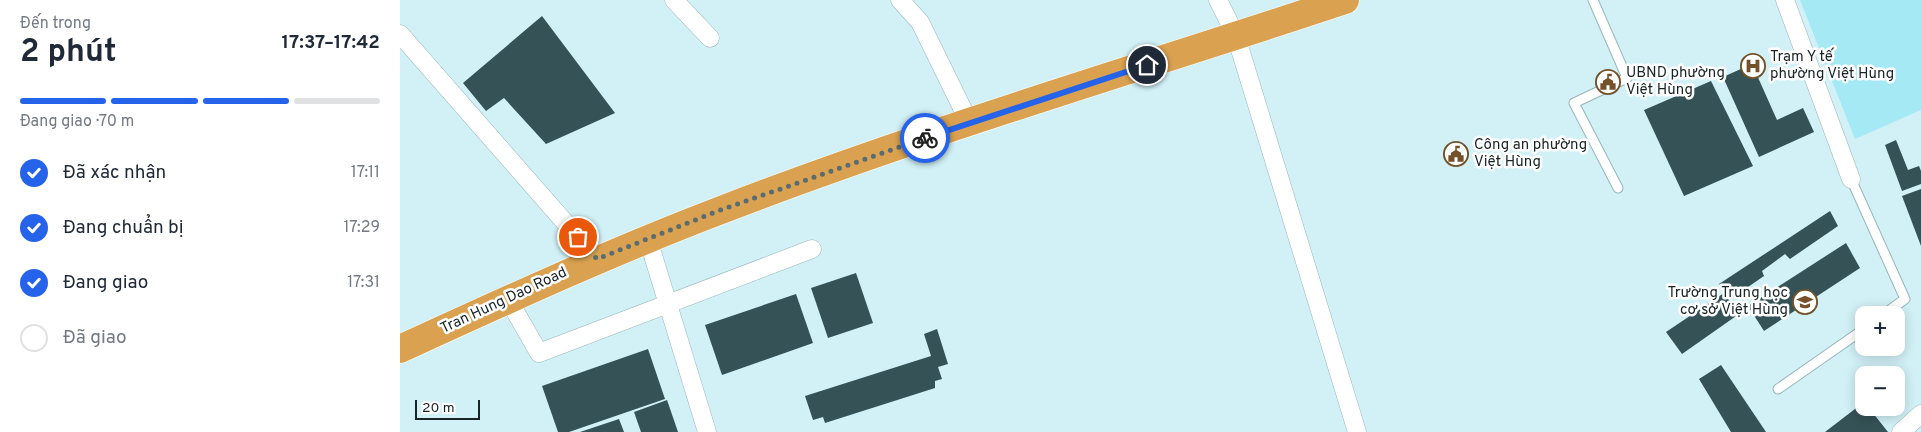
<!DOCTYPE html>
<html lang="vi">
<meta charset="utf-8">
<style>
:root{--surface:#fff;--page:#f6f6f7;--text:#1f2937;--muted:#747a83;--line:#e0e1e3;--accent:#2563eb}
body{margin:0;font-family:Overpass,sans-serif;background:var(--page);color:var(--text);height:100vh;display:flex;flex-direction:column;font-size:19px;white-space:nowrap}
*{box-sizing:border-box;margin:0}
p{font-size:16px;color:var(--muted)}
.icon{flex:none;width:28px;height:28px;fill:none;stroke:currentColor;stroke-width:2;stroke-linecap:round;stroke-linejoin:round}
.map{position:relative;flex:1;overflow:hidden}
.drawer{display:flex;flex-direction:column;background:var(--surface);width:400px}
.drawer>*{flex:none}
.buttons{position:absolute;left:1455px;top:306px;display:grid;gap:10px}
.buttons a{display:grid;place-items:center;width:50px;height:50px;border-radius:10px;background:var(--surface);box-shadow:0 2px 12px #0003;font-size:25px}
.scale{position:absolute;left:15px;bottom:12px;width:65px;box-sizing:border-box;padding-left:5px;border:2px solid #182426;border-top:0;font-size:14px;line-height:18px;white-space:nowrap;color:#182426;-webkit-text-stroke:4px #fff;paint-order:stroke}
.pin{position:absolute;display:grid;place-items:center;width:42px;height:42px;color:#fff;margin:-21px;border:2px solid #fff;border-radius:50%;box-shadow:0 1px 5px #0007}
.courier{position:absolute;display:grid;place-items:center;width:50px;height:50px;margin:-25px;border:4px solid #2563eb;border-radius:50%;background:#fff;color:#222;box-shadow:0 1px 6px #0007}
.head em{font-style:normal;font-weight:700}
.head div{display:flex;flex-direction:column-reverse}
.head{display:flex;align-items:center;justify-content:space-between;height:85px;padding:0 20px}
h1{font-size:32px;font-weight:700;line-height:38px}
.bar{display:grid;grid-template-columns:repeat(4,1fr);gap:8px 5px;align-content:center;height:60px;padding:0 20px}
.bar i{height:6px;border-radius:4px;background:var(--line)}
.bar .active{background:var(--accent)}
.bar p{grid-column:span 4}
ol{padding:0 20px;list-style:none}
li{display:flex;align-items:center;gap:15px;height:55px}
li p{margin-inline-start:auto}
li .icon{padding:5px;border-radius:50%;background:var(--accent);color:#fff;stroke-width:4}
li:last-child{color:var(--muted)}
li i{width:28px;height:28px;border:2px solid var(--line);border-radius:50%}
main{display:flex;flex:1;min-height:0}
.map>svg:first-child{display:block}
</style>
<main>
<section class="drawer">
<div class="head"><div><h1>2 phút</h1><p>Đến trong</p></div><em>17:37–17:42</em></div>
<div class="bar"><i class="active"></i><i class="active"></i><i class="active"></i><i></i><p>Đang giao · 70 m</p></div>
<ol>
<li><svg class="icon" aria-label="check" viewBox="0 0 24 24"><path d="M5 12l5 5 9-10"/></svg>Đã xác nhận<p>17:11</p></li>
<li><svg class="icon" aria-label="check" viewBox="0 0 24 24"><path d="M5 12l5 5 9-10"/></svg>Đang chuẩn bị<p>17:29</p></li>
<li><svg class="icon" aria-label="check" viewBox="0 0 24 24"><path d="M5 12l5 5 9-10"/></svg>Đang giao<p>17:31</p></li>
<li><i></i>Đã giao</li>
</ol>
</section>
<div class="map">
<svg width="1521" height="432" viewBox="0 0 1521 432">
<rect width="100%" height="100%" fill="#d1f1f7"/>
<path fill="#a5e9f4" d="M1400 0H1521V110L1455 139Z"/>
<g fill="#355256">
<path d="M142 16 215 113 146 144 104 98 86 111 63 83Z"/>
<path d="M1352 64 1377 120 1403 108 1414 132 1359 157 1323 77Z"/>
<path d="M1311 81 1353 166 1284 196 1244 110Z"/>
<path d="M1496 140 1508 170 1519 166 1521 171V184L1502 191 1485 145Z"/>
<path d="M1521 189V246L1502 196Z"/>
<path d="M1430 211 1438 226 1390 259 1385 254 1362 271 1364 276 1332 298 1319 284Z"/>
<path d="M1446 243 1460 268 1364 331 1348 306Z"/>
<path d="M456 273 473 323 428 338 411 288Z"/>
<path d="M1324 293 1339 314 1282 354 1266 332Z"/>
<path d="M396 294 413 343 322 375 305 325Z"/>
<path d="M537 329 548 364 538 367 542 379 535 381V388L425 423 423 417 413 420 405 396 531 356 524 334Z"/>
<path d="M248 349 265 399 169 432H158L142 386Z"/>
<path d="M1321 365 1366 432H1331L1299 379Z"/>
<path d="M267 400 278 432H241L234 412Z"/>
<path d="M1464 402V408H1469L1488 432H1425Z"/>
<path d="M219 419 224 432H180Z"/>
</g>
<g fill="none" stroke-linecap="round" stroke-linejoin="round">
<defs>
<g id="service">
<path d="M1193 0 1227 78 1174 103 1218 188"/>
<path d="M1451 179 1505 299 1483 315"/>
<path d="M1378 389 1464 329"/>
</g>
<g id="minor">
<path d="M274 0 310 38"/>
<path d="M500 0 520 22 569 122"/>
<path d="M818 0 836 36 957 432"/>
<path d="M1385 0 1451 179"/>
<path d="M0 34 197 259"/>
<path d="M248 239 307 432"/>
<path d="M108 299 139 353 412 249"/>
<path d="M1501 432 1521 414"/>
</g>
<path id="trunk" d="M0 349C105 301 209 253 316 212 522 132 735 70 945 0"/>
</defs>
<use href="#service" stroke="#97b6bb" stroke-width="11"/>
<use href="#minor" stroke="#97b6bb" stroke-width="19"/>
<use href="#trunk" stroke="#fff" stroke-width="29"/>
<use href="#service" stroke="#fff" stroke-width="9"/>
<use href="#minor" stroke="#fff" stroke-width="18"/>
<use href="#trunk" stroke="#daa250" stroke-width="28"/>
</g>
<g fill="none" stroke-linecap="round" stroke-linejoin="round">
<path stroke="#596c6f" stroke-width="5" stroke-dasharray="0 9" d="M178 237 197 259 318 211 525 138"/>
<path stroke="#2563eb" stroke-width="6" d="M525 138 747 65"/>
</g>
<defs>
<symbol id="hospital-ring" viewBox="-11 -11 22 22"><circle r="9.5" fill="#fff" stroke="#745229" stroke-width="1.5"/><path d="M-5-5h3v3.5h4V-5h3V5h-3V1.5h-4V5h-3Z" fill="#745229"/></symbol>
<symbol id="civic-ring" viewBox="-11 -11 22 22"><circle r="9.5" fill="#fff" stroke="#745229" stroke-width="1.5"/><path d="M-.6-6.5H3V-4.5H.6V-3L4-1V1h2V6H-6V1h2V-1L-.6-3ZM-1.2 2.5V6h2.4V2.5Z" fill="#745229"/></symbol>
<symbol id="school-ring" viewBox="-11 -11 22 22"><circle r="9.5" fill="#fff" stroke="#745229" stroke-width="1.5"/><path d="M0-5L7-2L0 1L-7-2ZM-4 1L0 2.5L4 1V4Q0 6-4 4Z" fill="#745229"/></symbol>
</defs>
<g fill-rule="evenodd">
<use href="#hospital-ring" x="1339" y="52" width="28" height="28"/>
<use href="#civic-ring" x="1194" y="68" width="28" height="28"/>
<use href="#civic-ring" x="1042" y="140" width="28" height="28"/>
<use href="#school-ring" x="1391" y="288" width="28" height="28"/>
</g>
<g text-anchor="middle" dominant-baseline="central" stroke-width="5" stroke-linejoin="round" paint-order="stroke">
<g font-size="15" fill="#182426" stroke="#fff" text-anchor="start">
<text x="1370" y="57">Trạm Y tế<tspan x="1370" dy="17">phường Việt Hùng</tspan></text>
<text x="1226" y="73">UBND phường<tspan x="1226" dy="17">Việt Hùng</tspan></text>
<text x="1074" y="145">Công an phường<tspan x="1074" dy="17">Việt Hùng</tspan></text>
<text x="1388" y="293" text-anchor="end">Trường Trung học<tspan x="1388" dy="17">cơ sở Việt Hùng</tspan></text>
</g>
<g font-size="15" fill="#182426" stroke="#fff">
<text transform="translate(104 301) rotate(-25)">Tran Hung Dao Road</text>
</g>
</g>
</svg>
<div class="buttons">
<a>+</a>
<a>−</a>
</div>
<div class="scale">20 m</div>
<div class="pin" style="left:178px;top:237px;background:#ea580c"><svg class="icon" aria-label="bag" viewBox="0 0 24 24"><path d="M5 8h14l-1 12H6zM9 8a3 3 0 0 1 6 0"/></svg></div>
<div class="pin" style="left:747px;top:65px;background:#1f2937"><svg class="icon" aria-label="home" viewBox="0 0 24 24"><path d="M3 11l9-7 9 7M6 9v11h12V9"/></svg></div>
<div class="courier" style="left:525px;top:138px"><svg class="icon" aria-label="bike" viewBox="0 0 24 24"><circle cx="6" cy="16" r="4"/><circle cx="18" cy="16" r="4"/><path d="M6 16l4-8h5l3 8M10 8l3 8H6M13 5h3"/></svg></div>
</div>
</main>
